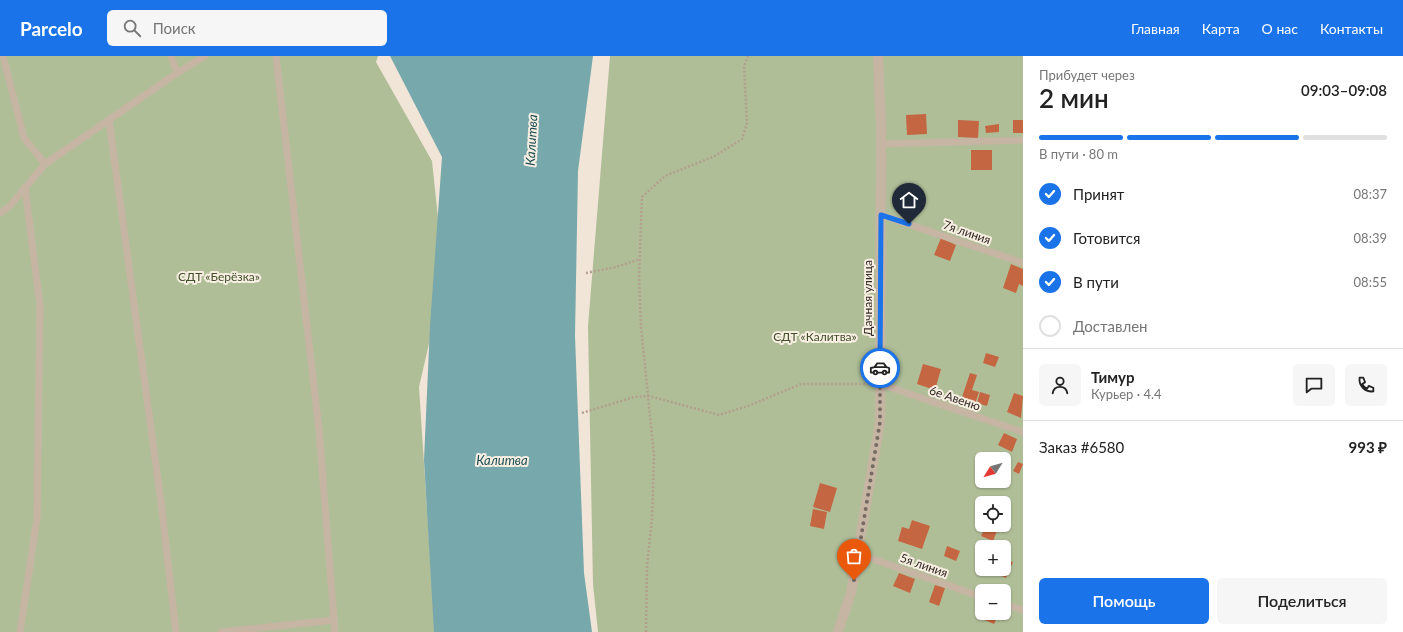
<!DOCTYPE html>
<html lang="ru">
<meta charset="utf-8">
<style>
:root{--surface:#fff;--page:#f6f6f6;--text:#222;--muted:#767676;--line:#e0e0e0;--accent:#1a73e8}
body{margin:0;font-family:Lato,sans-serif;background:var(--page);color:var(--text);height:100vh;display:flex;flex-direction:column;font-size:15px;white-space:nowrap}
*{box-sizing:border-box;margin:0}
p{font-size:13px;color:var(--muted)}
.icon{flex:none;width:22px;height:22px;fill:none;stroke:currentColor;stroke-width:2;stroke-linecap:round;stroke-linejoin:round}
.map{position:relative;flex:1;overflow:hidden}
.panel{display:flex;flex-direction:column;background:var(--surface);width:380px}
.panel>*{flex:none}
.needle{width:26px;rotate:233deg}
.buttons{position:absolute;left:975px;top:396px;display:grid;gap:8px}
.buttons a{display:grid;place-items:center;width:36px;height:36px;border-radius:6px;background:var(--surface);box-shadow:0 1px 3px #0004;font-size:20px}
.pin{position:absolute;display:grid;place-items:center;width:34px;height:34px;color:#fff;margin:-41px -17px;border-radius:50% 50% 50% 0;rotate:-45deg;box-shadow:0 0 4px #0007}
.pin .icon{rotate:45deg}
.courier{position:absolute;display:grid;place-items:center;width:40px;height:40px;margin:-20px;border:3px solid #1a73e8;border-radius:50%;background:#fff;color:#222;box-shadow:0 1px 5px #0007}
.head em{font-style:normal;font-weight:600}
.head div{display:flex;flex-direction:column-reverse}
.head{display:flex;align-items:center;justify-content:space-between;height:68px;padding:0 16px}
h1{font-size:26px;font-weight:600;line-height:30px}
.bar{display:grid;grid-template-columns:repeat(4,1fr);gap:6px 4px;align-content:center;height:48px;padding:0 16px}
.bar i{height:5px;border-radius:3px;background:var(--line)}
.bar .selected{background:var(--accent)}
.bar p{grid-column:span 4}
.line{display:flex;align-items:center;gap:10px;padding:0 16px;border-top:1px solid var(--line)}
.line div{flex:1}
.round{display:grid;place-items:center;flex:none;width:42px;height:42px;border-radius:6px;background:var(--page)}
ol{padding:0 16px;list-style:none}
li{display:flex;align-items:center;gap:12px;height:44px}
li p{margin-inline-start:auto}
li .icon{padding:4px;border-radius:50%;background:var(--accent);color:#fff;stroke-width:4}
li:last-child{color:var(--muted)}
li i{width:22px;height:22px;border:2px solid var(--line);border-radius:50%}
.cta{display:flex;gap:8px;margin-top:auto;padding:8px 16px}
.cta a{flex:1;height:46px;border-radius:6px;background:var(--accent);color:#fff;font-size:16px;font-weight:600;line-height:46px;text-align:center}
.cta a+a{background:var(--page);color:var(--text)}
header{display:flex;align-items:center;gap:24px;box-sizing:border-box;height:56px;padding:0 20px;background:var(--accent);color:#fff}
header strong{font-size:19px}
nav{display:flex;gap:22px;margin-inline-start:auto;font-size:14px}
.search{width:280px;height:36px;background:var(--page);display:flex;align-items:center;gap:10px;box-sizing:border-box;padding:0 14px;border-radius:6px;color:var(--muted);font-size:15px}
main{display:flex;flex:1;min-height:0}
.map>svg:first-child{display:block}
</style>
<header>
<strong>Parcelo</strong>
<div class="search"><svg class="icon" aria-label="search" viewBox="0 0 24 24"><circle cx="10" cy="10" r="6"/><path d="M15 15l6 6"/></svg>Поиск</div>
<nav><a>Главная</a><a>Карта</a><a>О нас</a><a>Контакты</a></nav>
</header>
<main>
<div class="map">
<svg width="1023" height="576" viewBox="0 0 1023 576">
<rect width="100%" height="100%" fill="#f0e5d7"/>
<g fill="#b0be98" fill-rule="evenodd">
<path d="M0 0H378L376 6 432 105 443 209 434 266 419 331 435 576H0Z"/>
<path d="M610 0H1023V576H598L593 528 588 270ZM982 403H1004V425H982ZM982 447H1004V469H982ZM982 491H1004V513H982ZM982 535H1004V557H982Z"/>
</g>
<path fill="#77a8ac" d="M390 0H593L578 115 575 280 584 517 592 576H434L424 404 430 270 442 101Z"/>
<g fill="#c46641">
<path d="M926 58 927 78 907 79 906 59Z"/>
<path d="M958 64 979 65 978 82 958 81Z"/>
<rect x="1013" y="64" width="10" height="13"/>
<path d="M999 68V76L986 77 985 70Z"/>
<rect x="971" y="94" width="21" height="20"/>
<path d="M941 182 956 189 950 205 934 199Z"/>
<path d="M1011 208 1023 213V230L1019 228 1016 237 1003 232Z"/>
<path d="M986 297 999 301 995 311 983 307Z"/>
<path d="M923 308 941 313 935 334 917 328Z"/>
<path d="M970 317 977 319 972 334 979 336 975 348 961 344Z"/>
<path d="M980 336 990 339 987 350 977 347Z"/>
<path d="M1014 337 1023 340 1021 362 1007 356Z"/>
<path d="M1004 377 1017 383 1012 396 998 389Z"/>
<path d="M1018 406 1023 408 1019 418 1013 415Z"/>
<path d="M820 427 837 432 830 456 813 451Z"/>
<path d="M813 453 827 456 824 473 810 470Z"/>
<path d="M912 464 930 470 922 493 898 485 902 471 909 473Z"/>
<path d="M986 470 997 475 993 485 981 480Z"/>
<path d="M947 490 960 495 956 505 944 500Z"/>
<path d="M1004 503 1013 506 1006 522 992 516 994 513H1004Z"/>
<path d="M899 517 915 523 910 537 893 530Z"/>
<path d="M935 529 945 532 939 550 929 546Z"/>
<path d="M982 557H999L994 568 980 562Z"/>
</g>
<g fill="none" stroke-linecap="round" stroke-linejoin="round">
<g stroke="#b39f8e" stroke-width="2.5" stroke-dasharray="2 2" stroke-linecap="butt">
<path d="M586 217 616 211 640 203"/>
<path d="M582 357 634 341 649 340 719 359 748 350 801 328H868"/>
<path d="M646 576 647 511 652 462 654 400 641 270 639 221 642 141 665 120 715 100 742 83 747 67 744 10 748 0"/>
</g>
<g stroke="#c7b5a4" stroke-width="7">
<path d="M3 0 24 82 45 108"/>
<path d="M171 0 177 17"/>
<path d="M276 0 319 374 335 576"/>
<path d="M109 64 161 446 176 576"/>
<path d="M881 88 1023 84"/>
<path d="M0 157 10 150 45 108 177 17 205 0"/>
<path d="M881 159 1023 207"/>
<path d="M880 328 1023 376"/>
<path d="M858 498 982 541"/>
<path d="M1004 548 1023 554"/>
<path d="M20 576 37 462 40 249 25 132"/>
<path d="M221 576 334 564"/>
</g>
<path stroke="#c7b5a4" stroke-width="10" d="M838 576 851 537 880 366 881 72 878 0"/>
</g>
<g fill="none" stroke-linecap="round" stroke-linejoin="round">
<path stroke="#756b63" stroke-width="4" stroke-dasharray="0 7.2" d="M854 524 880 366V312"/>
<path stroke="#1a73e8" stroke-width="5" d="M880 312 881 159 909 168"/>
</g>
<g text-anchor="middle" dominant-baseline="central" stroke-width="4" stroke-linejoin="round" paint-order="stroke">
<g font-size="12" fill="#332a25" stroke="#f8efe3">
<text transform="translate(967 176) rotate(19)">7я линия</text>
<text transform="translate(867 242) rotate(-90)">Дачная улица</text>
<text transform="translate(955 342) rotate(19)">6е Авеню</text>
<text transform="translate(924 509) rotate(19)">5я линия</text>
</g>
<g font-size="12" fill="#41502a" stroke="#f8efe3">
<text x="219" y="220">СДТ «Берёзка»</text>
<text x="815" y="280">СДТ «Калитва»</text>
</g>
<g font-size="13" font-style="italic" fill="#1c4d53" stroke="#f8efe3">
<text transform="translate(531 84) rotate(-87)">Калитва</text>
<text x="502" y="404">Калитва</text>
</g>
</g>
</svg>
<div class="buttons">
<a><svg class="needle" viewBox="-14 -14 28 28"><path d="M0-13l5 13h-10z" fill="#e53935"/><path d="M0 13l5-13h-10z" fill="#767676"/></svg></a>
<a><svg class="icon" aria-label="locate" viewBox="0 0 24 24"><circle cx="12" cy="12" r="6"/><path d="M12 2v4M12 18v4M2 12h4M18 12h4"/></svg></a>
<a>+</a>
<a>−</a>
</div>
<div class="pin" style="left:854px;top:524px;background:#ea580c"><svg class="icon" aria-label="bag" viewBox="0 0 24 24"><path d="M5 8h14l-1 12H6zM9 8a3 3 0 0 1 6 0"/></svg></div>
<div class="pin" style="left:909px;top:168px;background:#1f2937"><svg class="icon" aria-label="home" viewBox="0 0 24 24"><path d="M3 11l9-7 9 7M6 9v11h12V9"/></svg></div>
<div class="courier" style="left:880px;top:312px"><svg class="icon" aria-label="car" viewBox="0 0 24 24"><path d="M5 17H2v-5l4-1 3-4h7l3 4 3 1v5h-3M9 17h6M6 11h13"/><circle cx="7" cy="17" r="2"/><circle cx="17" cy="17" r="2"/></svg></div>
</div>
<section class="panel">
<div class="head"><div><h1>2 мин</h1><p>Прибудет через</p></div><em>09:03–09:08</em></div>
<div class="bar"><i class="selected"></i><i class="selected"></i><i class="selected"></i><i></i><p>В пути · 80 m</p></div>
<ol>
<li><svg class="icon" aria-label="check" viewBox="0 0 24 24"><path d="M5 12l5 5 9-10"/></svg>Принят<p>08:37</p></li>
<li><svg class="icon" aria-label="check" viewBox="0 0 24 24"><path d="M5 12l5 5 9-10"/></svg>Готовится<p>08:39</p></li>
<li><svg class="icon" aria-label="check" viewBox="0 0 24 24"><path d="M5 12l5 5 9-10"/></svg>В пути<p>08:55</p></li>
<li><i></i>Доставлен</li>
</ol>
<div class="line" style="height:72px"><a class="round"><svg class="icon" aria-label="person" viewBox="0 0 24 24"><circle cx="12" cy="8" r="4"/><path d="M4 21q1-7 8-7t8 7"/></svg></a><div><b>Тимур</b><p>Курьер · 4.4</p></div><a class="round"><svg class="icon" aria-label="chat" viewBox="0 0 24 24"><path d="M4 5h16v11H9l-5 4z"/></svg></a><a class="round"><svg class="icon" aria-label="phone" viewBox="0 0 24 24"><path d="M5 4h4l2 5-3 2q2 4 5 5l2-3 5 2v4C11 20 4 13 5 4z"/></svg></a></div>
<div class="line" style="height:52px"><div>Заказ #6580</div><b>993 ₽</b></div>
<div class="cta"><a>Помощь</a><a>Поделиться</a></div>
</section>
</main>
